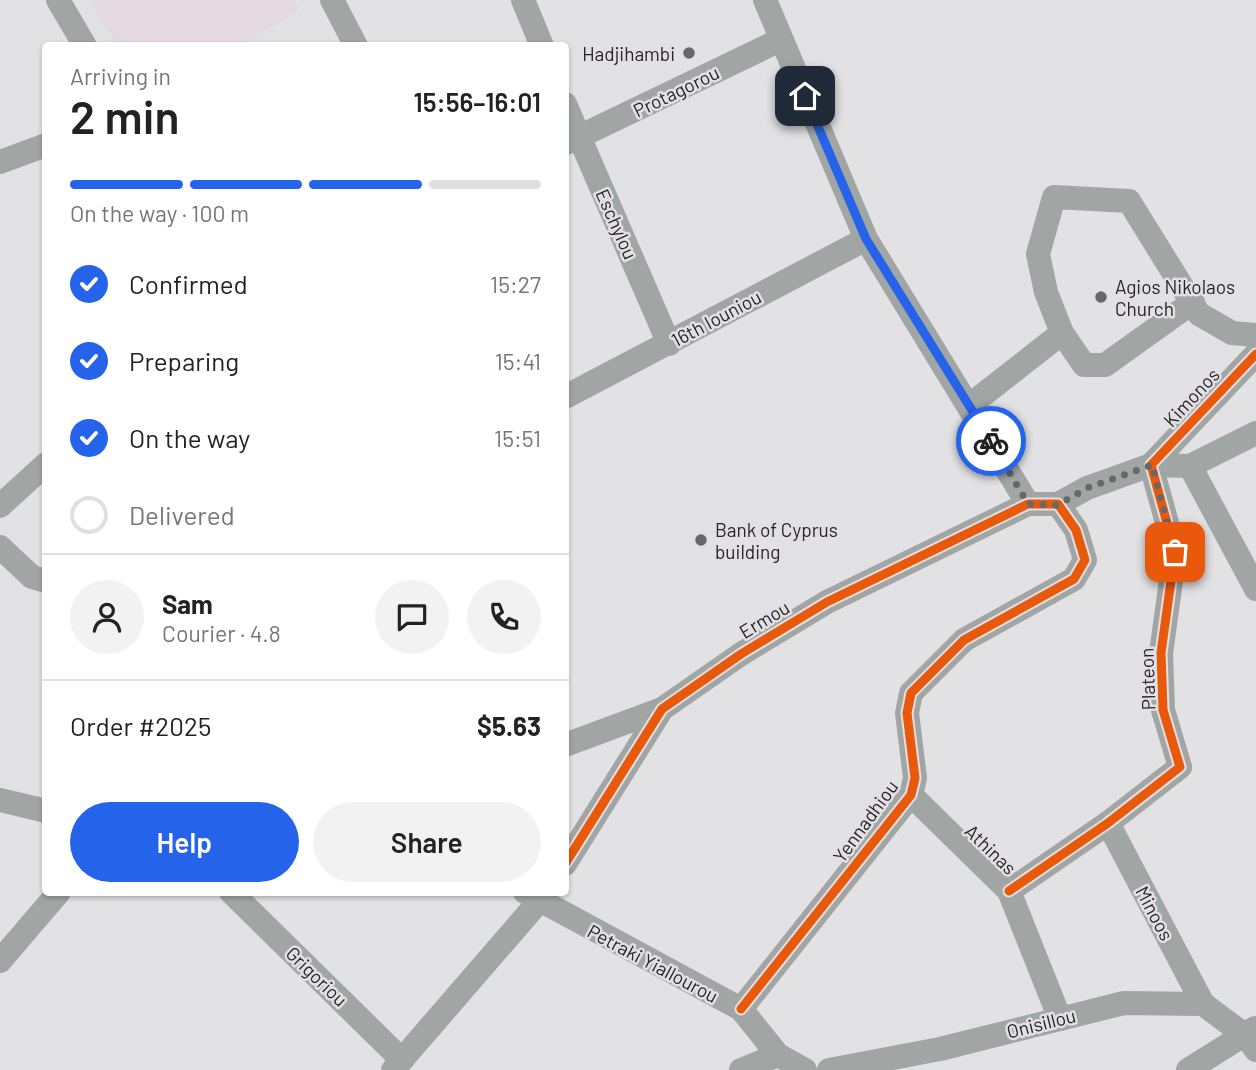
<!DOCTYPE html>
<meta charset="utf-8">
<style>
:root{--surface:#fff;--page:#f2f2f2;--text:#222;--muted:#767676;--line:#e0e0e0;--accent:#2563eb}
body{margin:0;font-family:Barlow,sans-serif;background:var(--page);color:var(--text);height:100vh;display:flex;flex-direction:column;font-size:26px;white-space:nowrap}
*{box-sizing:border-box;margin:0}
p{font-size:23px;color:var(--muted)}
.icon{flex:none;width:38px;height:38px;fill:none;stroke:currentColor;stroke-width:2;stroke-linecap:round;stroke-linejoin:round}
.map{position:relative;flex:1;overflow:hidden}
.drawer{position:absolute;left:42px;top:42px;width:527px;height:854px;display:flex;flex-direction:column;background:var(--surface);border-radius:7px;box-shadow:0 2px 5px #0004}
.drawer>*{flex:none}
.pin{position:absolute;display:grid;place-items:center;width:60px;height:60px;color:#fff;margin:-30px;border-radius:14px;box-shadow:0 4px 10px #0006}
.courier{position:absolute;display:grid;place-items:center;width:70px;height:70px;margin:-35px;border:5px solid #2563eb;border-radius:50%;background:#fff;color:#222;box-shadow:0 2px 9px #0007}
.head em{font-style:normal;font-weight:600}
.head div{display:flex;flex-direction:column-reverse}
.head{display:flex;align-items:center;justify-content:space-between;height:119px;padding:0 28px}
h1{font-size:46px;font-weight:600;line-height:52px}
.bar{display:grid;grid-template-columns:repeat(4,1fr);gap:10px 7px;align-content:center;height:84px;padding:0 28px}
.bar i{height:9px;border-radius:5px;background:var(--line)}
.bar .current{background:var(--accent)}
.bar p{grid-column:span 4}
.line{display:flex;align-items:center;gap:18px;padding:0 28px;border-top:2px solid var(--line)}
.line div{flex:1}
.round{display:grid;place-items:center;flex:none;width:74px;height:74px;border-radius:37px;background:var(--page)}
ol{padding:0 28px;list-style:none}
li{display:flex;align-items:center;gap:21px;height:77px}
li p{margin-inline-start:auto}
li .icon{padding:7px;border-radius:50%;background:var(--accent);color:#fff;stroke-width:4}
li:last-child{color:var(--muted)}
li i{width:38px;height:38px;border:4px solid var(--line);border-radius:50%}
.action{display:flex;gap:14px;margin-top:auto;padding:14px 28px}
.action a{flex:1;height:80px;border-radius:42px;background:var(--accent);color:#fff;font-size:28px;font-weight:600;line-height:80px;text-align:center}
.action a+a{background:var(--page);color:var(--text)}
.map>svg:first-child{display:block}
</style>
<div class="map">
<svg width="1256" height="1070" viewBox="0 0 1256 1070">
<rect width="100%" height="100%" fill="#e2e1e4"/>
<path fill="#e4d8e1" d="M89 0H293L299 10 241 45 118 46Z"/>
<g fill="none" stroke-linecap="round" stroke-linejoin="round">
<g stroke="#a1a6a4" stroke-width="24">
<path d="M58 0 85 46"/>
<path d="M332 0 356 46"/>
<path d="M523 0 542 46"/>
<path d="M765 0 866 239 1028 504"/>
<path d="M565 104 669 344"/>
<path d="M566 143 772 44"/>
<path d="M0 162 46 145"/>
<path d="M1062 333 1046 292 1038 254 1054 197 1129 201 1199 314 1232 333 1256 335"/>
<path d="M565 397 866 239"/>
<path d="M970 405 1062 333 1084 365H1105L1193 302"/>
<path d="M1190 466 1256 589"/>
<path d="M1058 504 1087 488 1151 465 1190 466 1256 433"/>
<path d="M0 506 46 464"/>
<path d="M0 547 32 577 46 581"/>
<path d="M565 745 662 709"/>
<path d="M911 795 1009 891 1060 1019"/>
<path d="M0 800 46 811"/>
<path d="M1108 823 1203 1004"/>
<path d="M565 864 662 709 741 654 827 602 1028 504H1058"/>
<path d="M1009 891 1108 823 1180 767 1163 710 1161 653 1175 552 1151 465 1256 354"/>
<path d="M231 892 402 1060"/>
<path d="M525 892 741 1009 778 1055 805 1070"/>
<path d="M0 961 59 892"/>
<path d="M741 1009 911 795 915 778 907 713 911 693 964 640 1074 579 1085 560 1076 530 1058 504"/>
<path d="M393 1070 547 892"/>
<path d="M741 1070 778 1055"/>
<path d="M829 1070 940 1049 1124 1003 1203 1004 1246 1036 1256 1050"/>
<path d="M1188 1070 1255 1028"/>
</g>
<defs>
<g id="cycleway">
<path d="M565 864 662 709 741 654 827 602 1028 504H1058L1076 530 1085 560 1074 579 964 640 911 693 907 713 915 778 911 795 741 1009"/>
<path d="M1009 891 1108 823 1180 767 1163 710 1161 653 1175 552 1151 465 1256 354"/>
</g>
</defs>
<use href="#cycleway" stroke="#e2e0e5" stroke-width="13"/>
<use href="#cycleway" stroke="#e8590c" stroke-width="9"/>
</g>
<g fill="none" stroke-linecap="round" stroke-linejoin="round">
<path stroke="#686769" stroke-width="7" stroke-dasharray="0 12.6" d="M991 441 1028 504 1058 505 1087 488 1152 465 1175 552"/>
<path stroke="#2563eb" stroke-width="9" d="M805 96 866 239 991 441"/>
</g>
<g fill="#686769" stroke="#e2e0e5" stroke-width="2.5">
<circle cx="689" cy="53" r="7"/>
<circle cx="1101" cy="297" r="7"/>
<circle cx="701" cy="540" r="7"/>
</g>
<g text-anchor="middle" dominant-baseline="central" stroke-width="5" stroke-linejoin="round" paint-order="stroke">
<g font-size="19" fill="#262527" stroke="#e2e0e5" text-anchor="start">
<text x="675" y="53" text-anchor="end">Hadjihambi</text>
<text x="1115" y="286">Agios Nikolaos<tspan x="1115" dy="22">Church</tspan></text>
<text x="715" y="529">Bank of Cyprus<tspan x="715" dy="22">building</tspan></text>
</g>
<g font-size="19" fill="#262527" stroke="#e2e0e5">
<text transform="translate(676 91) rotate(-26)">Protagorou</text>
<text transform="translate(617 224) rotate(66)">Eschylou</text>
<text transform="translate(716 318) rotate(-28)">16th Iouniou</text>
<text transform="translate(1191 397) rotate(-47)">Kimonos</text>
<text transform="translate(764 619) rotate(-31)">Ermou</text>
<text transform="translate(1147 679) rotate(-92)">Plateon</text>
<text transform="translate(865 821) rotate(-54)">Yennadhiou</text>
<text transform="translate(991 849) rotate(44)">Athinas</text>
<text transform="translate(1155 913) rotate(62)">Minoos</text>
<text transform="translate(653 963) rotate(28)">Petraki Yiallourou</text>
<text transform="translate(317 976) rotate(44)">Grigoriou</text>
<text transform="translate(1041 1023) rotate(-14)">Onisillou</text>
</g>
</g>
</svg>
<div class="pin" style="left:1175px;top:552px;background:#ea580c"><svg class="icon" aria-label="bag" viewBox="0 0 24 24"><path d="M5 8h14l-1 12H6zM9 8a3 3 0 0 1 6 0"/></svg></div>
<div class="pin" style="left:805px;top:96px;background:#1f2937"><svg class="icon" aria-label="home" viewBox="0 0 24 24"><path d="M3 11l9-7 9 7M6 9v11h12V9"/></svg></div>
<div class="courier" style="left:991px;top:441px"><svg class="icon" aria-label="bike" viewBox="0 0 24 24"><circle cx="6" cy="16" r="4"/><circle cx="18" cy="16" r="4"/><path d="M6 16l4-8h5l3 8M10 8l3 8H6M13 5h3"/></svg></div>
<section class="drawer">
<div class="head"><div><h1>2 min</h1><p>Arriving in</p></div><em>15:56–16:01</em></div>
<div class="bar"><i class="current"></i><i class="current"></i><i class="current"></i><i></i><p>On the way · 100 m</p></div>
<ol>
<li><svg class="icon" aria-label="check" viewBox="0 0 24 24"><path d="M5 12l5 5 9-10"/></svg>Confirmed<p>15:27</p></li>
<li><svg class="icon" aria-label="check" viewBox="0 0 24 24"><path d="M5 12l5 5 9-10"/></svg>Preparing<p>15:41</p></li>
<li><svg class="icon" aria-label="check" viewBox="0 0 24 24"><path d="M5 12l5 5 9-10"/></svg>On the way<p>15:51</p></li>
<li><i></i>Delivered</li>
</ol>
<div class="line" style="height:126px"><a class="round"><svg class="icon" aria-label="person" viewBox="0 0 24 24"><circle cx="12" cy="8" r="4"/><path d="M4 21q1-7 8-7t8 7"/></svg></a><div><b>Sam</b><p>Courier · 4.8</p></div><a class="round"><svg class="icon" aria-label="chat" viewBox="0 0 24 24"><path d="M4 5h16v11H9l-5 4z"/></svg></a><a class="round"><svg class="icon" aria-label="phone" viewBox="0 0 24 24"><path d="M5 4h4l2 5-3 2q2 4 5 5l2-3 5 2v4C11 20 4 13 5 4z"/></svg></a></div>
<div class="line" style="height:91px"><div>Order #2025</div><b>$5.63</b></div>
<div class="action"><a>Help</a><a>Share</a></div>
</section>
</div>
